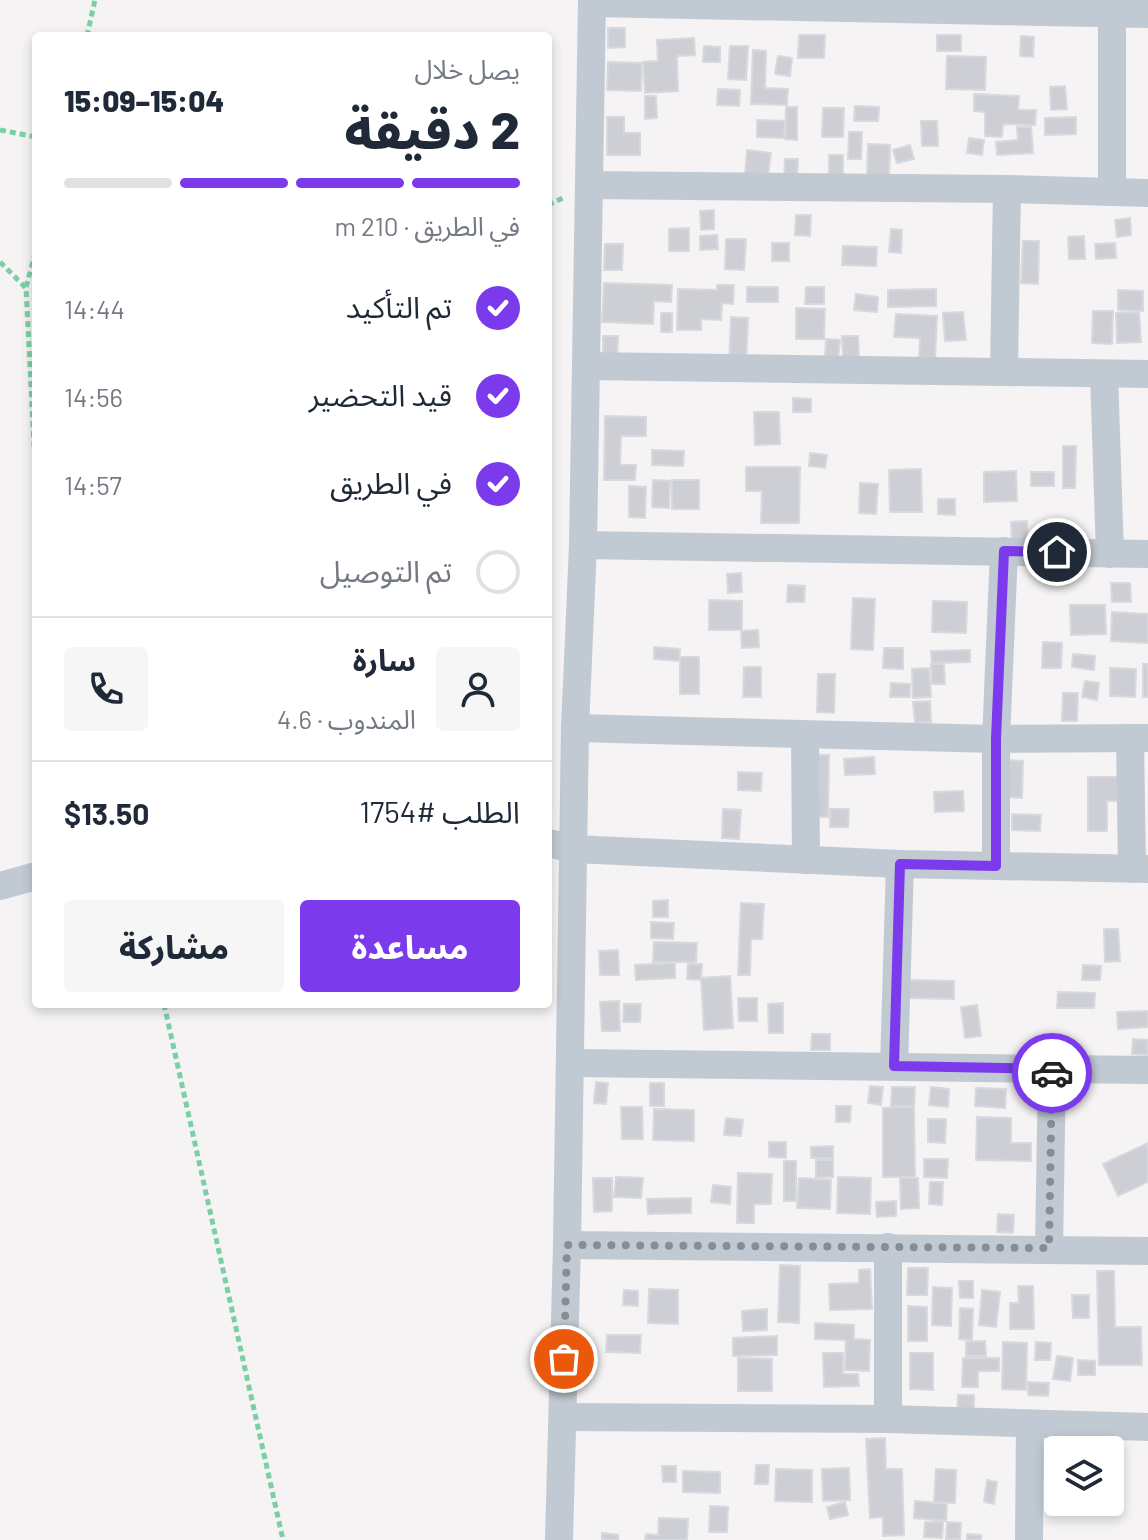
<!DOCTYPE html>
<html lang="ar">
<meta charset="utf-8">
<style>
:root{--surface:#fff;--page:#f6f6f7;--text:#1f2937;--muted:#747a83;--line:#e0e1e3;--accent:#7c3aed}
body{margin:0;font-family:Barlow,"Noto Sans Arabic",sans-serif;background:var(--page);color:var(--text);direction:rtl;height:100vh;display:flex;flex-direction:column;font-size:30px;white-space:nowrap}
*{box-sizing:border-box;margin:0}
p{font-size:26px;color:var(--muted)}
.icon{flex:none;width:44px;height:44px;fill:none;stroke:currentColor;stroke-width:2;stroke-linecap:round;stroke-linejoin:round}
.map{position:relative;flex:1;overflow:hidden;direction:ltr}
.sheet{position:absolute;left:32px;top:32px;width:520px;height:976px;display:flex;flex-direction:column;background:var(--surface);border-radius:8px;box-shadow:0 4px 12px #0003;direction:rtl}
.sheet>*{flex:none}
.buttons{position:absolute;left:1044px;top:1436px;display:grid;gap:16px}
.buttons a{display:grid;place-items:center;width:80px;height:80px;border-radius:8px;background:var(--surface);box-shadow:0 4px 12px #0003;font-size:40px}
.pin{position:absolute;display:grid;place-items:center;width:68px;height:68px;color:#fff;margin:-34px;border:4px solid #fff;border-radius:50%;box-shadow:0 2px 8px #0007}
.courier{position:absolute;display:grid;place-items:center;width:80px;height:80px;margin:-40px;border:6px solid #7c3aed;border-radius:50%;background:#fff;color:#222;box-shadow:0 2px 10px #0007}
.overview em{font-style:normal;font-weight:800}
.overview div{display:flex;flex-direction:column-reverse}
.overview{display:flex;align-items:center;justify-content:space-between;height:136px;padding:0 32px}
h1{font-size:52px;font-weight:800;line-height:60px}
.bar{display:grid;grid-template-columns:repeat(4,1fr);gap:12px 8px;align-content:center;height:96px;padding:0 32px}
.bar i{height:10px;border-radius:6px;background:var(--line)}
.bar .current{background:var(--accent)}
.bar p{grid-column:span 4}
.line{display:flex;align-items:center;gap:20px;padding:0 32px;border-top:2px solid var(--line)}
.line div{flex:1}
.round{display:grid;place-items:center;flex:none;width:84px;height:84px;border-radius:8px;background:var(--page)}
ol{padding:0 32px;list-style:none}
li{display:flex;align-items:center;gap:24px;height:88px}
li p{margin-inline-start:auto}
li .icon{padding:8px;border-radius:50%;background:var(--accent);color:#fff;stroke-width:4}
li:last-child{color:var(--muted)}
li i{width:44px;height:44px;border:4px solid var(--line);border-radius:50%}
.button{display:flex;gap:16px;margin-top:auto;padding:16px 32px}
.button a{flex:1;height:92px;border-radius:8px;background:var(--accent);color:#fff;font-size:32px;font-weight:800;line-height:92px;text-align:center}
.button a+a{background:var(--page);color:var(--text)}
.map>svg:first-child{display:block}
</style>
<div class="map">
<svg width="1148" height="1540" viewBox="0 0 1148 1540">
<rect width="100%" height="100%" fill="#f5f3f3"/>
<g fill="#cdcfd5" stroke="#d7d9de" stroke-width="2">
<path d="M608 28H625V47L608 48Z"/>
<path d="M799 35H825L824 58H798Z"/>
<rect x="937" y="35" width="24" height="16"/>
<path d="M1021 36 1034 37 1033 57 1020 56Z"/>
<path d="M694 38 695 55 677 56 678 91 645 93 643 62 658 61 657 40Z"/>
<path d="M704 46 720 47V62H703Z"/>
<path d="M730 46H748L746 80 728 79Z"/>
<path d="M753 50 766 51 765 88 788 89 787 105 751 104Z"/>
<path d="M778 56 792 58 790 76 775 74Z"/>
<path d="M947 56 986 57 985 90 946 89Z"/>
<path d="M608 62 642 63 641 91 607 90Z"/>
<path d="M1065 86 1067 109 1051 110 1050 87Z"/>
<path d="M718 89 740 90 739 106 717 105Z"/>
<path d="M974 94 1019 96 1018 110H1036L1035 125 1003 124 1002 137 985 136V112L974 111Z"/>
<path d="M645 96H656L657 118 645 119Z"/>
<path d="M855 106 879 107 878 121H854Z"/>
<path d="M786 107H797V140L785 139Z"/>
<path d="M823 108H844L843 137H822Z"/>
<path d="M607 117H624V133H640V155H607Z"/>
<path d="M1076 117V134L1045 135V118Z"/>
<path d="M757 120 785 121 784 138 757 137Z"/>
<path d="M921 121H937L938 146H922Z"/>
<path d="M1017 127H1031L1033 153 997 155 996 142 1018 140Z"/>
<path d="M849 132H862L861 159H848Z"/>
<path d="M969 138 984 140 982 155 967 153Z"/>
<path d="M868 144 890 145 889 177 867 176Z"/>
<path d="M910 145 914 159 897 163 893 150Z"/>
<path d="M747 150 771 153 768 176 745 174Z"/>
<rect x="829" y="155" width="14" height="25"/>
<path d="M785 159H798L797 180 784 179Z"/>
<path d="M714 210V229L701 230 700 211Z"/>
<path d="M796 215H811L810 236 795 235Z"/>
<path d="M1130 218 1131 235 1117 237 1115 220Z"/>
<path d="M689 228V251H669V229Z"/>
<path d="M891 229 902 230 901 253 889 252Z"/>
<path d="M717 235 718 249 700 250V236Z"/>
<path d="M1084 236 1085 259H1069L1068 237Z"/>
<path d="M726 239H746L744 270 725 269Z"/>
<path d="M1023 241H1039L1038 284 1021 283Z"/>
<rect x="772" y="243" width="17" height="18"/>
<path d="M1115 243 1116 258 1096 259 1095 244Z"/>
<path d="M605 244H623L622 270H604Z"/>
<path d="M843 246 877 247 876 266 842 265Z"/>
<path d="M604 283 672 285 671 302 654 301 653 324 602 322Z"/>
<path d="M717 285H734L733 304 722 303 721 320 701 319V330H677L678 289 717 290Z"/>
<rect x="747" y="287" width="31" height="15"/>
<path d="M806 287H824V304H805Z"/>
<path d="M936 289V306L888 307V290Z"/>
<path d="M1118 290 1143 291V311L1118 310Z"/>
<path d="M856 294 878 297 877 312 854 310Z"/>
<path d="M796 308 825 309 824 339H796Z"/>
<path d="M1093 311H1113L1112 344 1092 343Z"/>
<path d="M963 312 966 340 945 341 943 313Z"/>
<path d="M1139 312 1141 342 1117 343 1116 313Z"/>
<rect x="661" y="313" width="11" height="19"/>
<path d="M896 314 937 316 935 360 919 359 920 338 894 337Z"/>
<path d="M731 317 748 318 746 366H729Z"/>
<path d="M603 336H618L617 359H603Z"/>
<path d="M842 336H858L859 358 843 359Z"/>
<path d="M826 339 840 340 838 358 825 357Z"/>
<path d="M793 398 811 399V412H793Z"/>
<path d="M754 412H779L780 444 755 445Z"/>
<path d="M605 416 646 417V436H621L620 465H636L635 480H604Z"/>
<path d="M1063 446H1076L1075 488H1063Z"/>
<path d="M652 450 684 451 683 466 652 465Z"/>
<path d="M810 453 827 455 825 468 809 466Z"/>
<path d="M746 467H800L799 523H761L762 491H746Z"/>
<path d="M921 469 922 512H890L889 470Z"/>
<path d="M1016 471 1017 501 984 502V472Z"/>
<rect x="1031" y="472" width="23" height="14"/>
<path d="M653 480 670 481 669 508 652 507Z"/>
<rect x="672" y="480" width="27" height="29"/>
<path d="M860 483 878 484 876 514 859 513Z"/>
<path d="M629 486 646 487 645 518 629 517Z"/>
<path d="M938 499H955V515L938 514Z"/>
<path d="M1027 521 1028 542 1012 543 1011 522Z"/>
<path d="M1044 528H1074V543L1044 542Z"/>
<path d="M741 573 742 592 728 593 727 574Z"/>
<path d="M1111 583H1130L1131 602H1112Z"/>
<path d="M788 585 805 586 804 602H787Z"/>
<path d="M853 598 875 599 873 650 851 649Z"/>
<path d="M709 600 742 601V630H709Z"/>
<path d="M933 601 967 602 966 633 932 632Z"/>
<path d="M1070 605H1105L1106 634 1071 635Z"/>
<path d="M1112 612 1148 614V643L1111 641Z"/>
<path d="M758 630 759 647 742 648 741 631Z"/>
<path d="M1043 642 1062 643 1061 668H1042Z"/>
<path d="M654 647 680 649 679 661 654 659Z"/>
<path d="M884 648H903V669L883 668Z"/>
<path d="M970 650V662L932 663 931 651Z"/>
<path d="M1073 654 1095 656 1094 670 1072 667Z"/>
<rect x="680" y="657" width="19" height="37"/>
<path d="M931 664H944L945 684H932Z"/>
<rect x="1143" y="664" width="5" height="33"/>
<path d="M744 667H761V697H743Z"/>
<path d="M929 668 931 697 913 698 912 669Z"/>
<path d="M1110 668 1136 669 1135 697 1110 696Z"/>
<path d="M818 674H835L834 713 817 712Z"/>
<path d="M1085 681 1099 683 1097 700 1082 697Z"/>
<path d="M891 683 910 684V697H890Z"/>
<path d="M1063 693H1078L1077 721H1062Z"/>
<path d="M930 701 931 722 915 723 913 702Z"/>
<path d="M796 755H829L828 817H795Z"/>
<path d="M874 757 875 774 845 775 844 759Z"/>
<path d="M1009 760 1023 761 1022 798 1007 797Z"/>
<path d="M738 772 762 773 761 791 738 790Z"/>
<path d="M1088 777H1123V801H1107V831H1088Z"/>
<path d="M963 791 964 811 935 812 934 792Z"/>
<path d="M723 809 741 810 739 839 722 838Z"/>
<path d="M830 809H849L848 827H830Z"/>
<path d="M1012 814 1041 815 1040 831 1012 830Z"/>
<path d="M668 900V917H653V901Z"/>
<path d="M741 903 764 904 762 939H751L750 975H738Z"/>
<path d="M651 922 674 923 673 939 651 938Z"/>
<path d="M1104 929H1118L1120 961 1105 962Z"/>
<path d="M654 942 697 943 696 962H653Z"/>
<path d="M618 950 619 975H600L599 951Z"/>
<path d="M675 963V978L636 980 635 965Z"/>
<path d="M688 964H702L701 980 687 979Z"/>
<path d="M1083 965 1101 966 1100 980H1082Z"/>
<path d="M730 976 733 1028 704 1030 701 978Z"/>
<path d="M909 980 954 981V999L909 998Z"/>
<path d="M1058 992 1095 993 1094 1008H1057Z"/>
<path d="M738 998H757V1021H739Z"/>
<path d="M619 1001 620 1031H602L600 1002Z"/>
<path d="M783 1003V1033H769L768 1004Z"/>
<path d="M624 1004H641L640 1022H623Z"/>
<path d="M977 1005 981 1036 965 1038 961 1007Z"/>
<path d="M1148 1011V1027L1118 1029 1117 1012Z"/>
<path d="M812 1034H830V1050H811Z"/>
<path d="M1133 1039 1148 1040V1055L1132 1054Z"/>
<path d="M596 1082 608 1083 606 1104 594 1103Z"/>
<rect x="650" y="1083" width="14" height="23"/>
<path d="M870 1086 883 1087 881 1105 868 1103Z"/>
<path d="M892 1087H915L914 1106H891Z"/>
<path d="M931 1087 949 1089 948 1107 929 1105Z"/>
<path d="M976 1088 1006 1089 1005 1108 975 1106Z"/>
<path d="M836 1106H851L850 1122H836Z"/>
<path d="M621 1107H642L643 1139H622Z"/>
<path d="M914 1107 915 1177H883V1108Z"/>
<path d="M654 1109 694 1110V1141L653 1140Z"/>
<path d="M977 1117 1011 1118V1143H1031V1161L976 1160Z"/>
<path d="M726 1118 743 1120 741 1136 724 1135Z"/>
<path d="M928 1119H946L945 1143 928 1142Z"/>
<path d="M769 1142H786V1158L769 1157Z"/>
<path d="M1148 1143V1182L1118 1196 1103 1164Z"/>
<path d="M833 1146V1158H811V1147Z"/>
<path d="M924 1159H948L947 1178 924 1177Z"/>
<path d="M816 1160H833V1177L816 1178Z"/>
<rect x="784" y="1161" width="12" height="40"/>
<path d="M738 1173 772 1174 771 1204H754V1223H737Z"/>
<path d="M616 1177 643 1178 641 1198 614 1197Z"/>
<path d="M838 1177 871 1178 870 1214 837 1213Z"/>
<path d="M593 1178H612V1211L594 1212Z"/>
<path d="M799 1178 831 1180 830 1209 797 1208Z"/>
<path d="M900 1178H918L919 1208 901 1209Z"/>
<path d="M930 1182H943L942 1205 929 1204Z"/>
<path d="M713 1185 731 1187 730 1204 711 1202Z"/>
<path d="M691 1198V1213L648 1214 647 1199Z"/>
<path d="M896 1201V1216L877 1217 876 1202Z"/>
<path d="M998 1214 1014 1215 1013 1233 997 1232Z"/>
<path d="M780 1265 800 1266 799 1323 778 1322Z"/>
<path d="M908 1268H928L927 1295H907Z"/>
<path d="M870 1269 872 1309 830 1310 829 1284 859 1283V1270Z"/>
<path d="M1097 1271H1114L1115 1327H1141L1142 1365H1099Z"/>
<path d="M959 1281H973V1298H960Z"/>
<path d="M1018 1286H1033L1034 1329H1010V1303H1019Z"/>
<path d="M933 1287 952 1288 951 1326 932 1325Z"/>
<path d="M649 1289 678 1290V1324L648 1323Z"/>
<path d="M624 1290 638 1291V1306L623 1305Z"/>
<path d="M982 1290 1000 1292 996 1327 979 1325Z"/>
<path d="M1072 1295H1089V1318H1073Z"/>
<path d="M908 1306 927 1307V1341H908Z"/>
<path d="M960 1308 973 1309 972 1340 959 1339Z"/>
<path d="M767 1309V1330L743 1331 742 1311Z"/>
<path d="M815 1323 854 1325V1339L870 1340 869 1371 845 1370 846 1340 815 1339Z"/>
<path d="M607 1335H641L640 1353 606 1352Z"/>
<path d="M777 1336V1355L733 1356V1338Z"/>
<path d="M985 1341 986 1356H966V1342Z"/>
<path d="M1003 1342 1027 1343 1026 1390 1002 1389Z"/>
<path d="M1036 1342 1051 1343 1050 1360H1035Z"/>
<path d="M823 1353H843V1374H858L859 1386 824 1387Z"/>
<path d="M910 1353H933V1390L910 1389Z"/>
<path d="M1057 1356 1073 1358 1070 1381 1053 1379Z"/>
<path d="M738 1358 772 1359V1391H738Z"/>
<path d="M963 1358H999V1371H978V1387H962Z"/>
<path d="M1078 1360 1095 1361V1375H1078Z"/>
<path d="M1028 1382 1049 1383 1048 1396 1028 1395Z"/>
<path d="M958 1395H974V1416L957 1415Z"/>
<path d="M885 1438 886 1469H902L904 1535 883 1536V1517L870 1518 866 1439Z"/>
<path d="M756 1465H769L768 1484H755Z"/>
<path d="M662 1466H676V1482H663Z"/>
<path d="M849 1468 850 1500 823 1501 822 1469Z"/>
<path d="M776 1469 812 1470V1502L775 1501Z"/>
<path d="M936 1469 956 1470 955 1503 934 1502Z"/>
<path d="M683 1471 720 1472V1493L683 1492Z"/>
<path d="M987 1480 997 1482 994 1504 984 1502Z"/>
<path d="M915 1501 947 1504 946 1521 914 1518Z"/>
<path d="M845 1502 848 1515 830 1519 827 1507Z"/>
<path d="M710 1506 728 1507 727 1532H709Z"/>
<path d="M659 1518 688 1519 687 1540H645L646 1534 658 1535Z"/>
<path d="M925 1522H943L942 1538 924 1537Z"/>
<path d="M947 1522 961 1523 960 1539H946Z"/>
<path d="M602 1533 618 1535V1540H602Z"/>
<path d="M967 1534 981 1535V1540H967Z"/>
</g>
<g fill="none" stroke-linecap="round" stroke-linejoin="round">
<g stroke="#7ad0a6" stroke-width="5" stroke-dasharray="6 4" stroke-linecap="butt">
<path d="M87 36 95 0"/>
<path d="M0 130 36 137"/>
<path d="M548 205 565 197"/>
<path d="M0 262 26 288 36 484"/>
<path d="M26 287 36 250"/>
<path d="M164 1004 283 1540"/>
</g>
<g stroke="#c1cad2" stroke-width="28">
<path d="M592 3 1148 14"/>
<path d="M1112 13V192"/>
<path d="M589 185 1007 189 1148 193"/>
<path d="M586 366 1148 374"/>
<path d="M1004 370 1007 189"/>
<path d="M1104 374 1110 554"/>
<path d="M583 545 1148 554"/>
<path d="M575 728 996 739 1148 738"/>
<path d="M805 735 806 860"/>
<path d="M1130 738 1132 869"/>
<path d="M548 843 574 849 900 864 1148 869"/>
<path d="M996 866V739L1004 551"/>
<path d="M0 886 36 876"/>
<path d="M570 1063 1148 1070"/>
<path d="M894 1066 900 864"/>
<path d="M567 1245 1148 1251"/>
<path d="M888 1247V1419"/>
<path d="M1049 1248 1052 1069"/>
<path d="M563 1417 888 1419 1148 1427"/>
<path d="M559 1540 567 1245 575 728 583 545 592 0"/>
<path d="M1029 1540 1030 1424"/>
</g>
</g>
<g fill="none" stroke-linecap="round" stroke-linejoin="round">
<path stroke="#868d94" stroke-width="8" stroke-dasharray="0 14.4" d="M564 1359 567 1245 1049 1248 1052 1073"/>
<path stroke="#7c3aed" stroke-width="10" d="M1052 1073V1069L894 1066 900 864 996 866V739L1004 551 1057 552"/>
</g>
</svg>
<div class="buttons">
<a><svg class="icon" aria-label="layers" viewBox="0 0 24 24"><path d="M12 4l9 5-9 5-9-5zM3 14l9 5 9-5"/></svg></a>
</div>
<div class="pin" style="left:564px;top:1359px;background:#ea580c"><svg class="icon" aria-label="bag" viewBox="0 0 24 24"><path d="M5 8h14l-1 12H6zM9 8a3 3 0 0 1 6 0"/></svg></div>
<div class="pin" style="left:1057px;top:552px;background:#1f2937"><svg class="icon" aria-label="home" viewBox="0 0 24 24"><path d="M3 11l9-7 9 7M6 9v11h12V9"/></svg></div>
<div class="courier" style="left:1052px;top:1073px"><svg class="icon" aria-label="car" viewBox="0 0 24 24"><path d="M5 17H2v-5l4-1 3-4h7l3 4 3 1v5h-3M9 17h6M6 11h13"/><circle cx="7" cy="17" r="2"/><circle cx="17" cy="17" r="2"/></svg></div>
<section class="sheet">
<div class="overview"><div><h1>2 دقيقة</h1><p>يصل خلال</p></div><em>15:04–15:09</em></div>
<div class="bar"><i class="current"></i><i class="current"></i><i class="current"></i><i></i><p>في الطريق · 210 m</p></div>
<ol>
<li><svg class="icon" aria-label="check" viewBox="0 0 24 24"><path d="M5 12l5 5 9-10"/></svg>تم التأكيد<p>14:44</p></li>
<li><svg class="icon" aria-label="check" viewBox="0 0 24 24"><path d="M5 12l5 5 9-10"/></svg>قيد التحضير<p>14:56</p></li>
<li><svg class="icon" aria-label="check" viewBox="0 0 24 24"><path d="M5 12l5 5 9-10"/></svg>في الطريق<p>14:57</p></li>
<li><i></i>تم التوصيل</li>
</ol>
<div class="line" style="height:144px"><a class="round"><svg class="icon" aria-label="person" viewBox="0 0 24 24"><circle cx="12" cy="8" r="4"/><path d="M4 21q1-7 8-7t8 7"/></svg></a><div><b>سارة</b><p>المندوب · 4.6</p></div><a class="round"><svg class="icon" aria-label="phone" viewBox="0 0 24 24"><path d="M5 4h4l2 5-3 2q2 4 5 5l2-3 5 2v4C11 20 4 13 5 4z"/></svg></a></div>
<div class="line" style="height:104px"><div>الطلب #1754</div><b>$13.50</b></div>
<div class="button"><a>مساعدة</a><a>مشاركة</a></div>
</section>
</div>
